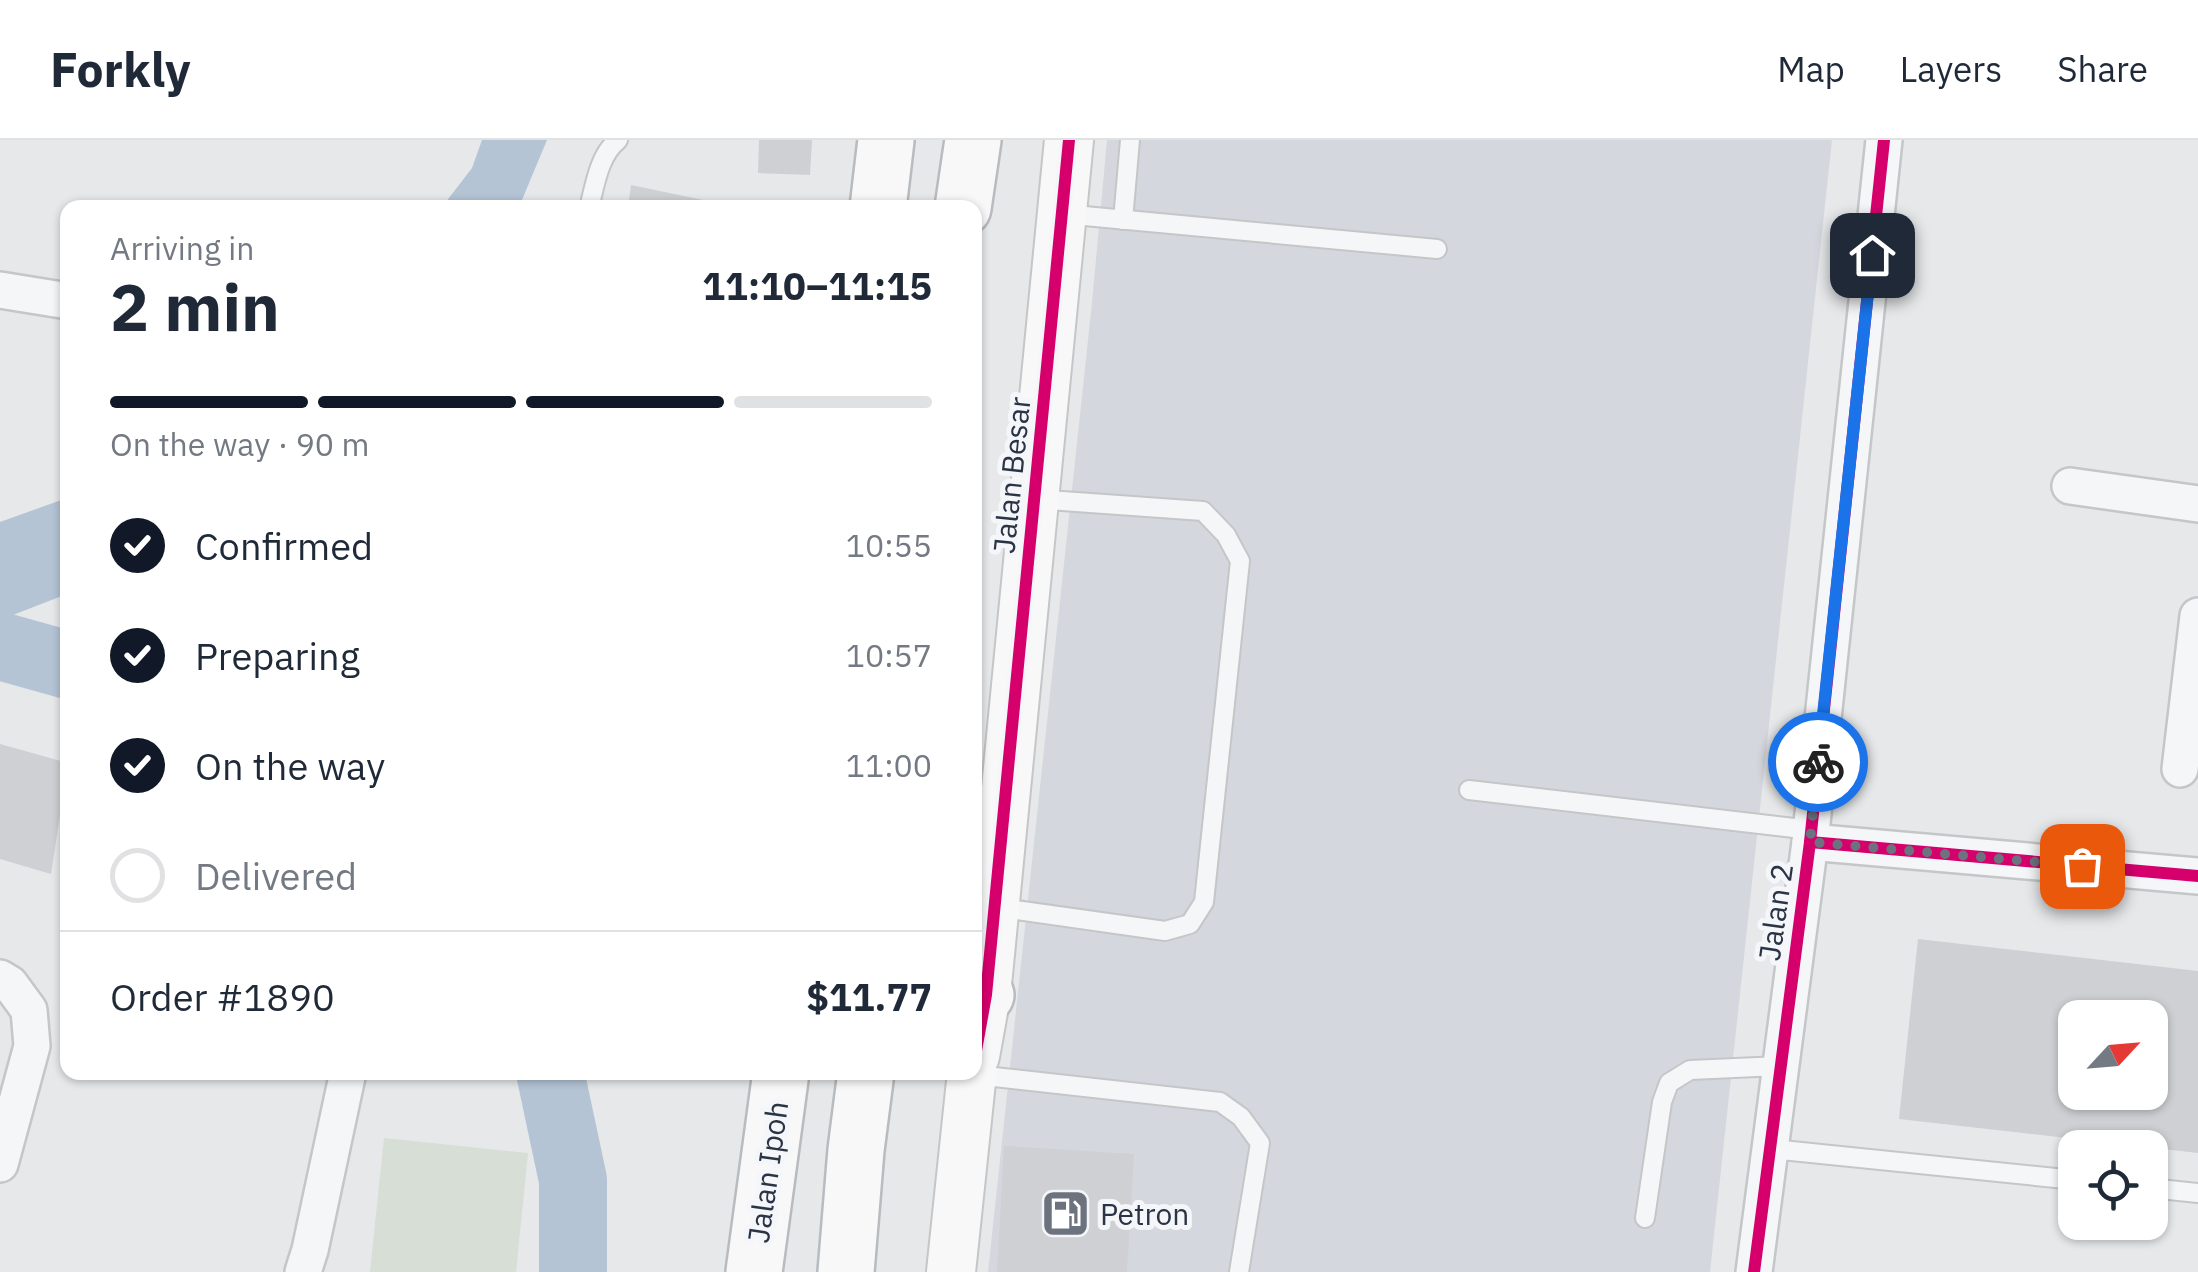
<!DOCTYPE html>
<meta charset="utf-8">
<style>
:root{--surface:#fff;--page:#f6f6f7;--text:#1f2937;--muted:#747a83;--line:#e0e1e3;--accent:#111827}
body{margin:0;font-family:"IBM Plex Sans",sans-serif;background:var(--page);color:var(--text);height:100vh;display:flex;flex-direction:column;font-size:38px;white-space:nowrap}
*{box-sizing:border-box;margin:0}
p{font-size:32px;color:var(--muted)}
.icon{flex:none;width:55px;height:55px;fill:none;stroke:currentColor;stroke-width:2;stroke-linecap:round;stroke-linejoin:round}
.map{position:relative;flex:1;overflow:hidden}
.details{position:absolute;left:60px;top:60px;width:922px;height:880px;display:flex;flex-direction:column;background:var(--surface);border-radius:20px;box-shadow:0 2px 8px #0004}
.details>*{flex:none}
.needle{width:65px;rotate:64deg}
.tools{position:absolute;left:2058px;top:860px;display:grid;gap:20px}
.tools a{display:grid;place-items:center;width:110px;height:110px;border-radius:20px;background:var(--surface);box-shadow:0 2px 8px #0004;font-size:50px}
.pin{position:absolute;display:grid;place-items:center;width:85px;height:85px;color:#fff;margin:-42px;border-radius:20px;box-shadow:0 5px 15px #0006}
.courier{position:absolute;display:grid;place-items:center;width:100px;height:100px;margin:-50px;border:8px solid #1a73e8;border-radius:50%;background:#fff;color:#222;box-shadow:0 2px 12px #0007}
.overview em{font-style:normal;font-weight:700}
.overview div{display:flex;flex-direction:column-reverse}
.overview{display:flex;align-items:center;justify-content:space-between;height:170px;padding:0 50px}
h1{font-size:65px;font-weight:700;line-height:75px}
.bar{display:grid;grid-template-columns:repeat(4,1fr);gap:15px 10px;align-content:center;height:120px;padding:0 50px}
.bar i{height:12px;border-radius:8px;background:var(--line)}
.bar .on{background:var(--accent)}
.bar p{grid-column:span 4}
.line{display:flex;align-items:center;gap:25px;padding:0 50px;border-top:2px solid var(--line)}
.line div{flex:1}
ol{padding:0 50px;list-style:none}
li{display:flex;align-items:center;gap:30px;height:110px}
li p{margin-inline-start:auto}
li .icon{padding:10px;border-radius:50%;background:var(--accent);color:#fff;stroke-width:4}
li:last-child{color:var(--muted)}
li i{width:55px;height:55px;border:5px solid var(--line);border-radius:50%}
header{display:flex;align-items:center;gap:60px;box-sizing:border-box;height:140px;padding:0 50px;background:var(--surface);border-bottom:2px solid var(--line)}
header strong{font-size:48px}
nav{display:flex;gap:55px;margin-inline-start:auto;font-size:35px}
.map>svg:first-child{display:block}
</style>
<header>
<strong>Forkly</strong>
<nav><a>Map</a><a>Layers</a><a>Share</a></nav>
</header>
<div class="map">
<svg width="2198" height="1132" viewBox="0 0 2198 1132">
<rect width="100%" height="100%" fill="#e6e8ea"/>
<path fill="#d4d7dd" d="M1107 0H1832L1710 1132H988L1092 163Z"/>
<path fill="#d6ded6" d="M384 998 528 1013 516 1132H370Z"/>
<g fill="#b4c4d5">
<path d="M482 0H547L519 67H442L472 28Z"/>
<path d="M67 358V454L0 480V382Z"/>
</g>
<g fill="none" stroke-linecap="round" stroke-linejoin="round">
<g stroke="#b4c4d5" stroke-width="68">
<path d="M0 506 68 525"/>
<path d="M550 932 573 1040V1132"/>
</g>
</g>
<g fill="#ced0d3" fill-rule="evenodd">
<path d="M759 0H812L810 35 758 33Z"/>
<path d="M631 45 732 66V68H628Z"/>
<path d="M0 604 68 623 51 734 0 719Z"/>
<path d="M1918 799 2198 831V1013L1899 979ZM2075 878H2150V952H2075Z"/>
<path d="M1004 1006 1134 1014 1127 1132H997Z"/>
</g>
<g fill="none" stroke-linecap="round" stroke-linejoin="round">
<defs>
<g id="lane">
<path d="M589 68C595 45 599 15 618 0"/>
<path d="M1063 74 1437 109"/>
<path d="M1123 80 1130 0"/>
<path d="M1469 650 1811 690"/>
<path d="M995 767 1165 791 1190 784 1204 762 1240 421 1226 395 1203 371 1034 359"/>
<path d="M976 935 1220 962 1241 977 1260 1003 1239 1132"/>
<path d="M1772 1009 2075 1040"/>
<path d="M2150 1048 2198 1053"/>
<path d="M1645 1078 1662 962 1669 943 1690 930 1780 926"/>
</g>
<g id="street">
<path d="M0 150 68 161"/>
<path d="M2070 346 2198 364"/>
<path d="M2180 629 2198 476"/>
<path d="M1810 702 2198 736"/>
<path d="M0 838 10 844 29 870 32 906 0 1024"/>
<path d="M303 1132 310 1110 348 932"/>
<path d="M1754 1132 1810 702 1884 0"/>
</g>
<g id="secondary">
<path d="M975 916 986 855 1069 0"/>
<path d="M951 1132 972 932"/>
</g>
<g id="highway">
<path d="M878 68 886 0"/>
<path d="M963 68 973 0"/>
<path d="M975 853 986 855"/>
<path d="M754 1132 781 932"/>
<path d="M846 1132 856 1010 866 932"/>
</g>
</defs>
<use href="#lane" stroke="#c4c6c8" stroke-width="22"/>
<use href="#street" stroke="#c4c6c8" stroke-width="40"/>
<use href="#secondary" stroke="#c4c6c8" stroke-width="52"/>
<use href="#highway" stroke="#b8bbbf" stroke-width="60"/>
<use href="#lane" stroke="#f5f6f7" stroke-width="18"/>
<use href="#street" stroke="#f5f6f7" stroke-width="35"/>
<use href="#secondary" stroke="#f8f8f8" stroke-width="48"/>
<use href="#highway" stroke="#f8f8f8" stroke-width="55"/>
<defs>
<g id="cycleway">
<path d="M1810 702 2198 736"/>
<path d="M975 916 986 855 1069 0"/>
<path d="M1754 1132 1810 702 1884 0"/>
</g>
</defs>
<use href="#cycleway" stroke="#f4f6f9" stroke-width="19"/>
<use href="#cycleway" stroke="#d6006c" stroke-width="12"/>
</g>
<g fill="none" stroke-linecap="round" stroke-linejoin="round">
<path stroke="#6c737f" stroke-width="10" stroke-dasharray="0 18" d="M1818 622 1810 702 2082 726"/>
<path stroke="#1a73e8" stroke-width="12" d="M1818 622 1872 115"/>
</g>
<defs>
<symbol id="fuel-square" viewBox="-11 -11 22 22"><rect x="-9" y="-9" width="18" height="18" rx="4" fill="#6c737f" stroke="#f4f6f9"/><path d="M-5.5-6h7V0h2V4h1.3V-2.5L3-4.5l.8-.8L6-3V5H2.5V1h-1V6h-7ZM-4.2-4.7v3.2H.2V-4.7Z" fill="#fff"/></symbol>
</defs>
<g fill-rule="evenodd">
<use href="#fuel-square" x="1038" y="1046" width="55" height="55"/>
</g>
<g text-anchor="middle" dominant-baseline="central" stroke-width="10" stroke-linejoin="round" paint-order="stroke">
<g font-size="30" fill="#2b3445" stroke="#f4f6f9">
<text transform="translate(1011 335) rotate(-84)">Jalan Besar</text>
<text transform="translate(1775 772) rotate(-82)">Jalan 2</text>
<text transform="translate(767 1032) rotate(-82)">Jalan Ipoh</text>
</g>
<g font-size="30" fill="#2b3445" stroke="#f4f6f9" text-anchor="start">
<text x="1100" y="1073">Petron</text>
</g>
</g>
</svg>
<div class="tools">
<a><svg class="needle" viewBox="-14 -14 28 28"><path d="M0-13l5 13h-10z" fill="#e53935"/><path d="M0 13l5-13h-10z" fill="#747a83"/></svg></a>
<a><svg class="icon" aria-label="locate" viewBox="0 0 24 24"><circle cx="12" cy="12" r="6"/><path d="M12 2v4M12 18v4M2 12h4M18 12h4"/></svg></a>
</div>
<div class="pin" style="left:2082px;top:726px;background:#ea580c"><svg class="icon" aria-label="bag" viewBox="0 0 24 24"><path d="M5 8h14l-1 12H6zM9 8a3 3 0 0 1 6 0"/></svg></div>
<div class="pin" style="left:1872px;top:115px;background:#1f2937"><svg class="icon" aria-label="home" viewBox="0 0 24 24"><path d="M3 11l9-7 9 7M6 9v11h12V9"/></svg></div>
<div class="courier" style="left:1818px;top:622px"><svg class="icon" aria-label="bike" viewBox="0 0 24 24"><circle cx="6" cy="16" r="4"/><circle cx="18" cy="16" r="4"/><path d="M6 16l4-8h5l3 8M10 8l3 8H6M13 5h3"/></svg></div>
<section class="details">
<div class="overview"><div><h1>2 min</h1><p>Arriving in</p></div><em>11:10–11:15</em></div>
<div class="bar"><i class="on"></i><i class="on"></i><i class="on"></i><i></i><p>On the way · 90 m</p></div>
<ol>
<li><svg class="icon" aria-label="check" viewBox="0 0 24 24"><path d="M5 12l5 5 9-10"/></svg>Confirmed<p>10:55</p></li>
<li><svg class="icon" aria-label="check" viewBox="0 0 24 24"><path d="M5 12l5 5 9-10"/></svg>Preparing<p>10:57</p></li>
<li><svg class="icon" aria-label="check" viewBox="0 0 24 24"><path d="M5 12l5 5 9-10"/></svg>On the way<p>11:00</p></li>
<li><i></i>Delivered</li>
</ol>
<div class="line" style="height:130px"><div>Order #1890</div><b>$11.77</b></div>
</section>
</div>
